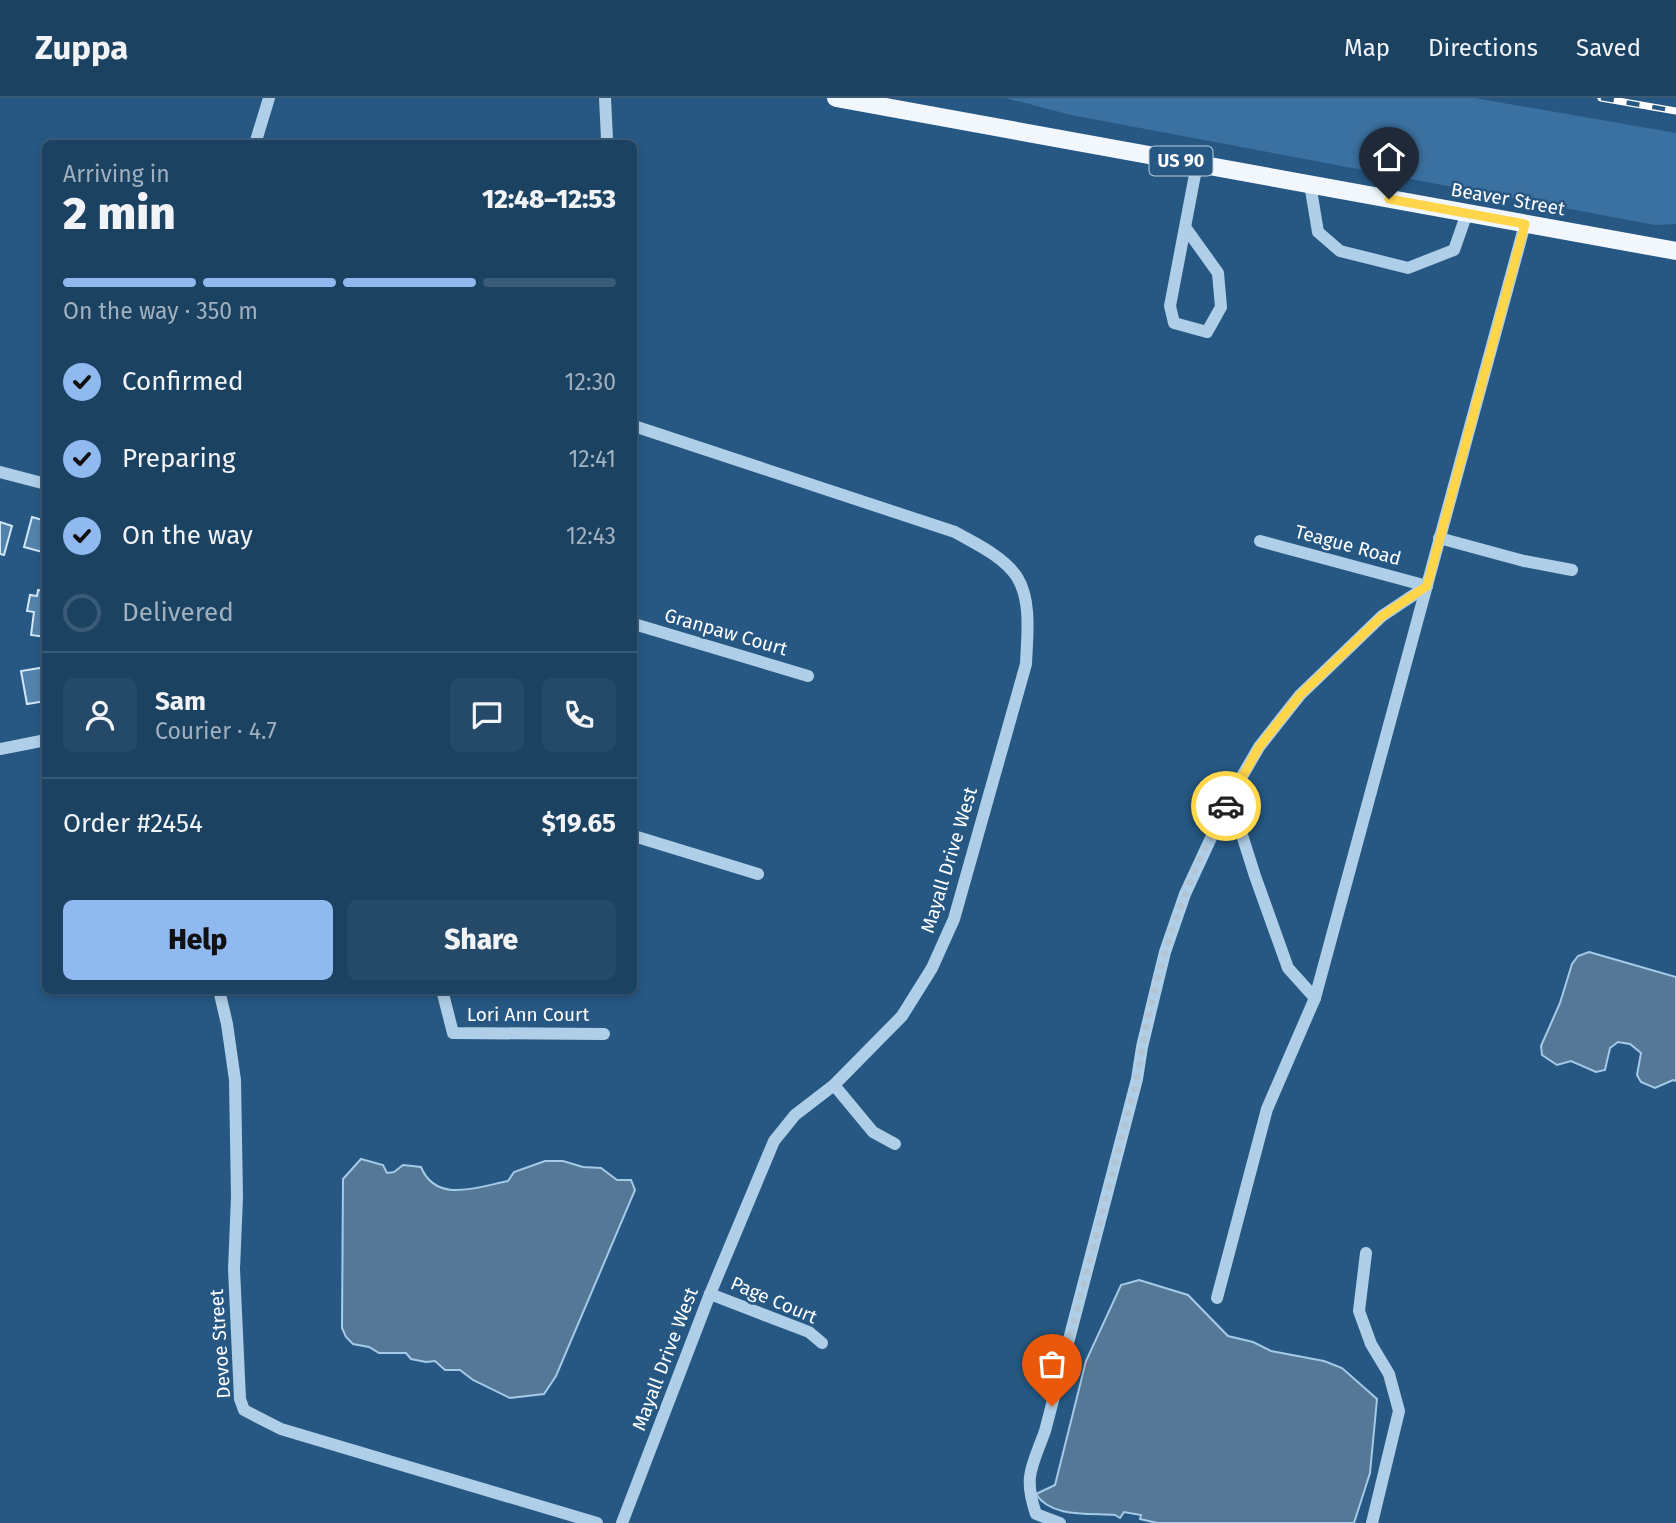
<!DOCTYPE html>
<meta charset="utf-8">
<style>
:root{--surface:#1c4262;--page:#254968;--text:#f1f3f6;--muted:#a0b0be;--line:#3a5b77;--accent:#90b9f0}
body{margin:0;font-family:"Fira Sans",sans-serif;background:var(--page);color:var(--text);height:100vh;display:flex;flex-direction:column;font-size:26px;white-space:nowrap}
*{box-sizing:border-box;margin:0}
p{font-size:23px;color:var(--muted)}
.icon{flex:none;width:38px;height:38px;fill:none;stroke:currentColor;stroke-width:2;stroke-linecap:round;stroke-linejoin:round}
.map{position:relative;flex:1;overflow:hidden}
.sheet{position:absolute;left:42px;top:42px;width:595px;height:854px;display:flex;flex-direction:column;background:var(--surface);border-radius:10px;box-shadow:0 4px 10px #0003,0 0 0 2px var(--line)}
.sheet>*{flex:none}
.pin{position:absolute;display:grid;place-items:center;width:60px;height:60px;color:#fff;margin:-72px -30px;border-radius:50% 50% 50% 0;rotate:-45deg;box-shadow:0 0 7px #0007}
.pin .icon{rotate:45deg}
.courier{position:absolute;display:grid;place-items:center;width:70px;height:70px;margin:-35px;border:5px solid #ffd54a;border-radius:50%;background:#fff;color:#222;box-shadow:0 2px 9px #0007}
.overview em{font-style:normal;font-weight:800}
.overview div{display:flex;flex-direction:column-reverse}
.overview{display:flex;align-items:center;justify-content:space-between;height:119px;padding:0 21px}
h1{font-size:46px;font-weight:800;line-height:52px}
.bar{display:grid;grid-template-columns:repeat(4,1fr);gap:10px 7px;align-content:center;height:84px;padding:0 21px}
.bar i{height:9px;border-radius:5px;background:var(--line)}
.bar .active{background:var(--accent)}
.bar p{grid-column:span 4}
.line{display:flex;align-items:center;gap:18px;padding:0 21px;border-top:2px solid var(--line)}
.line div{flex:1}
.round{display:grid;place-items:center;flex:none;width:74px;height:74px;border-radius:10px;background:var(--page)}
ol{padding:0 21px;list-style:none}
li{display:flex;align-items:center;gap:21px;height:77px}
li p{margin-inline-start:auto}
li .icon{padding:7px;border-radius:50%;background:var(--accent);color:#111;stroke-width:4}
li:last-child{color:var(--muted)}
li i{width:38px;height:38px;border:4px solid var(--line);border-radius:50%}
.primary-button{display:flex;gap:14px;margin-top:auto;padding:14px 21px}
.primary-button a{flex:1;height:80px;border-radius:10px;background:var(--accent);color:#111;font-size:28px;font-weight:800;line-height:80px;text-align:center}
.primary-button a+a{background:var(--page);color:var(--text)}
header{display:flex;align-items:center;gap:42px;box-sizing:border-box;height:98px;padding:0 35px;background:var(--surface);border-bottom:2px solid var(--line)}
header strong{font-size:33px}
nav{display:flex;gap:38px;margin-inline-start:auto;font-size:24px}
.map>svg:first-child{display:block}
</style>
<header>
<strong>Zuppa</strong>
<nav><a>Map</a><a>Directions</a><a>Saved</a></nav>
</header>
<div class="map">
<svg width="1676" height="1425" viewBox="0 0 1676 1425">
<rect width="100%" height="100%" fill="#265883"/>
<path fill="#3b71a0" d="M1006 0H1475L1676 35V126L1655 127 1071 17Z"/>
<g fill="#557896" stroke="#a4cae8" stroke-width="2">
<path d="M1589 854 1676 879V983L1673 982 1655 990 1641 984 1637 977 1641 955 1630 946 1618 944 1610 950 1605 972 1596 974 1571 963 1557 967 1542 957 1541 948 1560 905 1572 866 1578 858Z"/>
<path d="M361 1061 383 1067 387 1075 394 1074 403 1067 421 1069C436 1106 478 1089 508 1083L514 1074 545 1063H563L583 1069 601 1070 617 1082H631L635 1092 556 1278 544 1296 510 1300 473 1282 460 1272H445L435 1263 426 1264 411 1261 406 1255H379L369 1249 353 1246 346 1239 342 1230 343 1081Z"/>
<path d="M1139 1182 1188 1197 1228 1238 1253 1244 1271 1253 1324 1263 1342 1270 1377 1301 1370 1375 1354 1425H1157L1140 1421 1141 1417 1124 1414 1120 1420 1115 1417C1090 1415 1051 1420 1036 1396L1055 1387 1086 1263 1121 1187Z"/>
</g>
<g fill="#5383ac" stroke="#d2e6f6" stroke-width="2">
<path d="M32 419 46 423V455L24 449Z"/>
<path d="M0 424 12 428 4 457 0 456Z"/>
<path d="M38 492 46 493V539L31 537 34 514 27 513 30 497 37 498Z"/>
<path d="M46 569V603L27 606 21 573Z"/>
</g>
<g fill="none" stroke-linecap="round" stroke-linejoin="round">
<g stroke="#afcee7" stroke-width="12">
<path d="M605 0 607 41"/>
<path d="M255 46 269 0"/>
<path d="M1310 86 1318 134 1340 153 1408 170 1454 152 1467 115"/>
<path d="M1185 129 1218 175 1221 209 1207 234 1174 225 1170 208 1197 66"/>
<path d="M0 374 46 386"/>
<path d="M1439 440 1524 463 1572 472"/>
<path d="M1260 443 1427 488"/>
<path d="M634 526 808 578"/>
<path d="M0 651 46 642"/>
<path d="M1230 699 1255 778 1288 870 1315 900"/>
<path d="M634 738 758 776"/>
<path d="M219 892 227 926 235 982 237 1099 234 1171 240 1301 244 1312 281 1331 597 1425"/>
<path d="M442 892 453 935 604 936"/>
<path d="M834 987 873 1034 895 1046"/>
<path d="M1366 1155 1359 1213 1371 1246 1389 1276 1399 1313 1372 1425"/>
<path d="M710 1196 809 1234 822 1245"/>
<path d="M1217 1200 1267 1011 1315 900 1525 126"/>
<path d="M622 1425 710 1196 774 1043 795 1017 834 987 902 918 932 870 954 821 1026 566C1027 539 1032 503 1017 479 1003 458 976 446 955 434L634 328"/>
<path d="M1060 1425 1036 1416C1023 1378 1032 1369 1045 1333L1137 981 1142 949 1154 899 1165 854 1185 796 1230 699 1259 649 1300 597 1382 518 1427 488"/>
</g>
<path stroke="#f1f7fd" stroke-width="18" d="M836 0 1676 153"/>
<defs>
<path id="rail" d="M1601 0 1676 13"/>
</defs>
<use href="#rail" stroke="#fff" stroke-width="7"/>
<use href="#rail" stroke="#265883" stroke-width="4.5" stroke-dasharray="13" stroke-linecap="butt"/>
</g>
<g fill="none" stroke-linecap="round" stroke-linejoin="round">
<path stroke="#b3c5d4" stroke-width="7" stroke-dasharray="0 12.6" d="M1052 1308 1137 981C1146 919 1162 855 1185 797 1196 766 1212 737 1226 708"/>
<path stroke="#ffd54a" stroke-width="9" d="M1226 708 1259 649 1300 597 1382 518 1427 488 1525 126 1389 101"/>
</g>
<g text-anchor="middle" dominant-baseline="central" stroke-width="5" stroke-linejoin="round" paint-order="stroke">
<rect fill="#265883" stroke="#becdda" stroke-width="2" x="1149.5" y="48.5" width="63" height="29" rx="5"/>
<g font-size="18" font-weight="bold" fill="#fff">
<text x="1181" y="63">US 90</text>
</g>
<g font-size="19" fill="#fff" stroke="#265883">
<text transform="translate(1508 101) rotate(10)">Beaver Street</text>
<text transform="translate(1348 447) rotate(15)">Teague Road</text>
<text transform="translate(726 534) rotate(16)">Granpaw Court</text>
<text transform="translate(949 762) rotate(-73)">Mayall Drive West</text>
<text x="528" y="916">Lori Ann Court</text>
<text transform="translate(774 1202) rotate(23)">Page Court</text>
<text transform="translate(220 1246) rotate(-94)">Devoe Street</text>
<text transform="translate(665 1261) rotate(-69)">Mayall Drive West</text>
</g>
</g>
</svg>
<div class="pin" style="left:1052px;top:1308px;background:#ea580c"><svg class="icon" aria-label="bag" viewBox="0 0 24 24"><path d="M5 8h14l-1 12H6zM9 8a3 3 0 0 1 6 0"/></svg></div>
<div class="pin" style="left:1389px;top:101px;background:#1f2937"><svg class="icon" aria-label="home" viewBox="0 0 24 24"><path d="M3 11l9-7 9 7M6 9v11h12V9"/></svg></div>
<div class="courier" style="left:1226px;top:708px"><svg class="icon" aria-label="car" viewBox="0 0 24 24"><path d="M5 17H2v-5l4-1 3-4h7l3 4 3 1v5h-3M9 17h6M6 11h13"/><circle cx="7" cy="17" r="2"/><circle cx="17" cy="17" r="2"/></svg></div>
<section class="sheet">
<div class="overview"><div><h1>2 min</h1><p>Arriving in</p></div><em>12:48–12:53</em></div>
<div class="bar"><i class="active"></i><i class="active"></i><i class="active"></i><i></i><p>On the way · 350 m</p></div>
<ol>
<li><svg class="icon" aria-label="check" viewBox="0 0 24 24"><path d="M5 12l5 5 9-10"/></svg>Confirmed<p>12:30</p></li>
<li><svg class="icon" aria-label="check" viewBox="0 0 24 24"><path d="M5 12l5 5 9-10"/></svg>Preparing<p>12:41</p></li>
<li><svg class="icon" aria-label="check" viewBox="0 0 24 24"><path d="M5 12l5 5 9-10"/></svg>On the way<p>12:43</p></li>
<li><i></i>Delivered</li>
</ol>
<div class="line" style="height:126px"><a class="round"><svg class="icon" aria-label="person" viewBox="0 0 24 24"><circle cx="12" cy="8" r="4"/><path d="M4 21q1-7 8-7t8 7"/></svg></a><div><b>Sam</b><p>Courier · 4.7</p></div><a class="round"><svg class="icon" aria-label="chat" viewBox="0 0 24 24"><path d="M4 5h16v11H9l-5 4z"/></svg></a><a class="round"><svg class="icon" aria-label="phone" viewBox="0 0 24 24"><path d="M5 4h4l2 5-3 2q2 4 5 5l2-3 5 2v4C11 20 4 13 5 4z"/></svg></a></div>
<div class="line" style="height:91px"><div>Order #2454</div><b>$19.65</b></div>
<div class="primary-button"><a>Help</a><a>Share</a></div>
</section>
</div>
